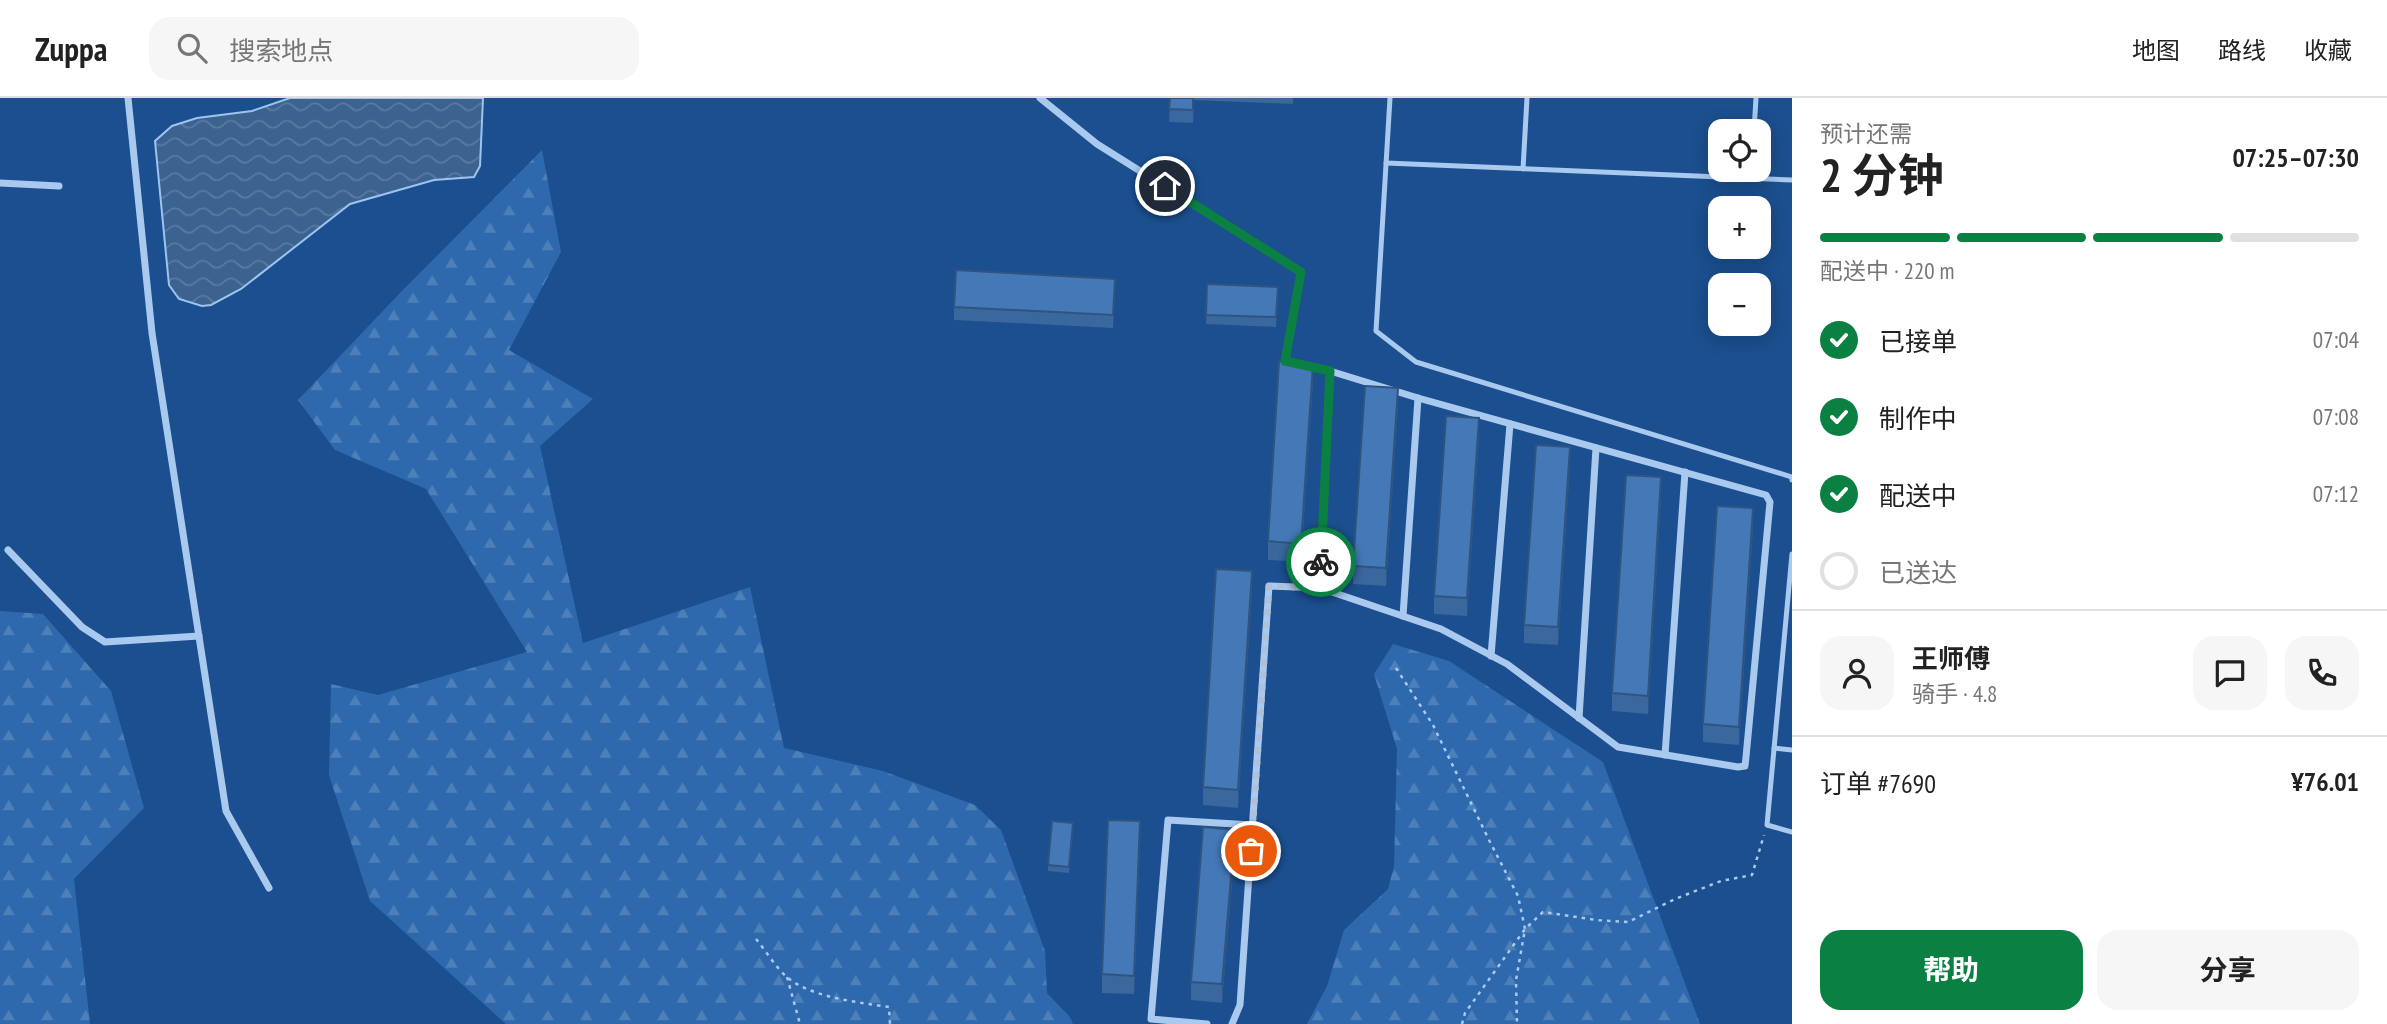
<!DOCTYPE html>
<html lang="zh">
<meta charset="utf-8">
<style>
:root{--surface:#fff;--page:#f6f6f6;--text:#222;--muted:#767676;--line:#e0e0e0;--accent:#0b8043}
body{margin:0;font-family:"PT Sans Narrow","Noto Sans SC",sans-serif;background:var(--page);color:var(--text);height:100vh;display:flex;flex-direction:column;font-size:26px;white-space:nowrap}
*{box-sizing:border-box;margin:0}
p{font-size:23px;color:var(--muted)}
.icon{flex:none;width:38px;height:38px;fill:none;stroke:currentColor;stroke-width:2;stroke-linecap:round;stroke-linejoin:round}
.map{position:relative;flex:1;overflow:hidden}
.drawer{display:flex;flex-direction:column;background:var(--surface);width:595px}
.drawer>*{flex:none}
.buttons{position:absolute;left:1708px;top:21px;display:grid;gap:14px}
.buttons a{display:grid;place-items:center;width:63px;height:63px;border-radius:14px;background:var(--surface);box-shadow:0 4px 18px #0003;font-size:35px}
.pin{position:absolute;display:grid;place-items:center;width:60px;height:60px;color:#fff;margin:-30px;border:4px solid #fff;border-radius:50%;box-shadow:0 2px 7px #0007}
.courier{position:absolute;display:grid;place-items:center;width:70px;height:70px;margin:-35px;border:5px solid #0b8043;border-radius:50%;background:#fff;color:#222;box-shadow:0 2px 9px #0007}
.headline em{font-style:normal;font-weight:700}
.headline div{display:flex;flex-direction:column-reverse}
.headline{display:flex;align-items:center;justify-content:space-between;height:119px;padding:0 28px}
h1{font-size:46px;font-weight:700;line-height:52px}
.bar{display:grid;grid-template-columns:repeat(4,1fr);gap:10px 7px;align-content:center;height:84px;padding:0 28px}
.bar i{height:9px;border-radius:5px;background:var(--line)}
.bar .current{background:var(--accent)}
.bar p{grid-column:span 4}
.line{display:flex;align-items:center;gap:18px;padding:0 28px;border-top:2px solid var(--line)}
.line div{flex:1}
.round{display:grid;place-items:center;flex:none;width:74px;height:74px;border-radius:21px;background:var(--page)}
ol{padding:0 28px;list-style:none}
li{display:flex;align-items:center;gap:21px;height:77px}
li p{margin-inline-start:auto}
li .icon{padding:7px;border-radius:50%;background:var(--accent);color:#fff;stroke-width:4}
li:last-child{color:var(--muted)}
li i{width:38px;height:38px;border:4px solid var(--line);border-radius:50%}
.primary-button{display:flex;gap:14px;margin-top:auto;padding:14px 28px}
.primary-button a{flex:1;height:80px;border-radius:21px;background:var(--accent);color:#fff;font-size:28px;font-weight:700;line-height:80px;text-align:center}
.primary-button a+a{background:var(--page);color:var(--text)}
header{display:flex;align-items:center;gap:42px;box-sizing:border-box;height:98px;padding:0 35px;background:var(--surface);border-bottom:2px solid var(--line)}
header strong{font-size:33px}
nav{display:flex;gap:38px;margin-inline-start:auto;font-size:24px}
.search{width:490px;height:63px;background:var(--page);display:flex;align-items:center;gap:18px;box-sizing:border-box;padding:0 24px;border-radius:21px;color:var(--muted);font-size:26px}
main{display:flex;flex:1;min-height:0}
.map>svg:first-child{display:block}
</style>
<header>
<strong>Zuppa</strong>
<div class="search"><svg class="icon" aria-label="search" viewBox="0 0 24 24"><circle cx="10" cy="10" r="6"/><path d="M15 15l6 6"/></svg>搜索地点</div>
<nav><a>地图</a><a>路线</a><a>收藏</a></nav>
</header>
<main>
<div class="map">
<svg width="1792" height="926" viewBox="0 0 1792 926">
<defs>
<pattern id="forest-firs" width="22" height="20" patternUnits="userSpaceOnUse" patternTransform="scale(1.75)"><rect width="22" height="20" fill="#2e69ad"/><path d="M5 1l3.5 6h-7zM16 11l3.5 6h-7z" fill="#4d80b9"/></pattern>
<pattern id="water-waves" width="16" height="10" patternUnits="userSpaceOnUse" patternTransform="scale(1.75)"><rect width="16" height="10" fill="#3c6290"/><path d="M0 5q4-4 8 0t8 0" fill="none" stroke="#597aa1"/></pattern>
</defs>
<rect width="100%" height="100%" fill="#1b4f8f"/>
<g fill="url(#forest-firs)">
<path d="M542 52 561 154 509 252 593 301 540 348 583 545 750 489 784 650 883 673 975 707 1001 732 1045 853 1047 895 1070 919 1073 926H506L370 803 329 677 331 586 378 597 527 554 426 391 335 352 298 302 400 195Z"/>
<path d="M0 513 43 516 111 593 144 710 74 781 90 926H0Z"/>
<path d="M1393 546 1449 563 1603 664 1700 926H1307L1327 888 1344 832 1388 791 1394 768 1397 651 1374 576Z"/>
</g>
<path fill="url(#water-waves)" stroke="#9cc4f0" stroke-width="2" d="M290 0H483L480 68 474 79 434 82 350 106 241 191 211 207 202 208 179 201 169 187 155 43 172 28 197 20 252 13Z"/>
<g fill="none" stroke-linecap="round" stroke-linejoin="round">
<g stroke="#a9c9ee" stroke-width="2.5" stroke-dasharray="3.5 5" stroke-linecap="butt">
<path d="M1396 570 1433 627 1489 742 1518 798 1525 831 1516 882 1517 926"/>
<path d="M756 841C766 853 776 870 788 880 813 900 858 904 889 909L890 926"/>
<path d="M787 879 800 926"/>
<path d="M1462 926 1465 915 1525 831 1543 814 1596 822 1628 824 1675 801 1721 783 1752 777 1764 737"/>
</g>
<g stroke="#a9c9ee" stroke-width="5">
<path d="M1390 0 1376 233 1416 264 1792 379V382"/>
<path d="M1754 33 1756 0"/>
<path d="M1386 65 1792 82"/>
<path d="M1523 71 1527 0"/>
<path d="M1792 456 1767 727 1792 734"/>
<path d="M1774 650 1792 652"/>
</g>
<g stroke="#a9c9ee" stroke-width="7">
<path d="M128 0 152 235 226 713 269 790"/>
<path d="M1040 0 1097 46 1301 174 1285 263 1330 273 1418 300 1766 397 1770 404 1746 659 1745 668 1738 669 1618 649 1507 566 1441 531 1320 490 1269 488 1240 907 1232 926"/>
<path d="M0 85 59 88"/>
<path d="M8 452 82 529 105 544 199 538"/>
<path d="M1320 490 1330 273"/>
<path d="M1403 518 1418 300"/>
<path d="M1491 558 1510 326"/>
<path d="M1579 620 1596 350"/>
<path d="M1665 657 1685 374"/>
<path d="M1207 926 1151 921 1168 722 1252 727"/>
</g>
</g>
<g fill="#3a679d">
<path d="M1170 0H1293V6L1194 2 1193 25 1169 24Z"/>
<path d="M1207 186 1278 189 1276 229 1206 226Z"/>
<path d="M1115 193 1113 230 954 222V209Z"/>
<path d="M1313 284 1301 464 1268 462V443Z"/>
<path d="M1398 308 1386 488 1353 486V468Z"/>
<path d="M1479 338 1467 518 1434 516V498Z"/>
<path d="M1570 367 1558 547 1524 545V527Z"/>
<path d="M1661 398 1648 616 1612 613V595Z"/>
<path d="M1753 429 1739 647 1703 644V626Z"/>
<path d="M1252 492 1238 710 1203 707V689Z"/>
<path d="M1073 732 1069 775 1048 773V767Z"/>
<path d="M1140 741 1134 896 1102 895V876Z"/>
<path d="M1235 750 1222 905 1191 902V884Z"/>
</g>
<g fill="#305480">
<path d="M1313 266V284L1301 464V446Z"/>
<path d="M1398 290V308L1386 488V470Z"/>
<path d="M1479 320V338L1467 518V500Z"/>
<path d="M1570 349V367L1558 547V529Z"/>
<path d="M1661 379V398L1648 616V598Z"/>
<path d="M1753 410V429L1739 647V629Z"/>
<path d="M1252 473V492L1238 710V692Z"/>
<path d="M1140 723V741L1134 896V878Z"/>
<path d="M1235 732V750L1222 905V886Z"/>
</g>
<g fill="#4478b7" stroke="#305480" stroke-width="2">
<path d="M1170 0H1193V12L1169 11Z"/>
<path d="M956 172 1115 181 1113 217 954 209Z"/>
<path d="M1207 186 1278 189 1276 219 1206 217Z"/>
<path d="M1279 263 1313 266 1301 446 1268 443Z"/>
<path d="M1365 288 1398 290 1386 470 1353 468Z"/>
<path d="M1446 318 1479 320 1467 500 1434 498Z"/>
<path d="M1536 347 1570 349 1558 529 1524 527Z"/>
<path d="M1626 377 1661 379 1648 598 1612 595Z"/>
<path d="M1717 408 1753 410 1739 629 1703 626Z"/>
<path d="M1216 471 1252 473 1238 692 1203 689Z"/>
<path d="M1108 722 1140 723 1134 878 1102 876Z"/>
<path d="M1052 723 1073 725 1069 769 1048 767Z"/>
<path d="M1203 729 1235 732 1222 886 1191 884Z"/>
</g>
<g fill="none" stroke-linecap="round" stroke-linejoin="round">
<path stroke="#afc1d8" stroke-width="7" stroke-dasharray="0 12.6" d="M1251 753 1269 488 1320 490 1321 464"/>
<path stroke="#0b8043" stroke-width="9" d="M1165 88 1301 174 1285 263 1330 273 1321 464"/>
</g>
</svg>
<div class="buttons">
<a><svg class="icon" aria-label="locate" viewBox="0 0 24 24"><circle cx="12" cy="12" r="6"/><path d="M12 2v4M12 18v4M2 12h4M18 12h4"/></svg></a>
<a>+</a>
<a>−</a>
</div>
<div class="pin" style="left:1251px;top:753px;background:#ea580c"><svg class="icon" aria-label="bag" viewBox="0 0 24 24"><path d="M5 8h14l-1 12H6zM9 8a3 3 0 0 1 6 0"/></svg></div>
<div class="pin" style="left:1165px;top:88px;background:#1f2937"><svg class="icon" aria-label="home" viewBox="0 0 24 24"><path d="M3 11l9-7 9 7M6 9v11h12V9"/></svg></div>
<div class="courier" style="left:1321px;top:464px"><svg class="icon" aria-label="bike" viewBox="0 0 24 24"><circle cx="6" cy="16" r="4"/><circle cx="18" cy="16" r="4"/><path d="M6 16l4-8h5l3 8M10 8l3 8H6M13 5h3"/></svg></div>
</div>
<section class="drawer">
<div class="headline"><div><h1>2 分钟</h1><p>预计还需</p></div><em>07:25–07:30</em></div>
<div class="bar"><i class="current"></i><i class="current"></i><i class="current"></i><i></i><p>配送中 · 220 m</p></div>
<ol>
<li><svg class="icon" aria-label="check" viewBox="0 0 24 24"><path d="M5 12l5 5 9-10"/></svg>已接单<p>07:04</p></li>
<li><svg class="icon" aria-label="check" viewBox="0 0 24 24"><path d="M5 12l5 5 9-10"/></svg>制作中<p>07:08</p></li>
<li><svg class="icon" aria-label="check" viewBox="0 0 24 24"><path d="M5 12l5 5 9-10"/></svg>配送中<p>07:12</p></li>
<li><i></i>已送达</li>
</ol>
<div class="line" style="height:126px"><a class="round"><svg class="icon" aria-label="person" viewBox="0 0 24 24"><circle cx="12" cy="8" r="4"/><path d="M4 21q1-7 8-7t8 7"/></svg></a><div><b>王师傅</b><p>骑手 · 4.8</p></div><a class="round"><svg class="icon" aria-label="chat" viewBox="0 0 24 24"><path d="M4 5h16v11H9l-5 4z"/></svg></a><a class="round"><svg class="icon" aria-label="phone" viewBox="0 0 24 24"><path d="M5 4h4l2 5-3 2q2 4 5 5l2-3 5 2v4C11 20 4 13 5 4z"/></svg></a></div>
<div class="line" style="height:91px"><div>订单 #7690</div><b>¥76.01</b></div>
<div class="primary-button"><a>帮助</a><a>分享</a></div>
</section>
</main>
